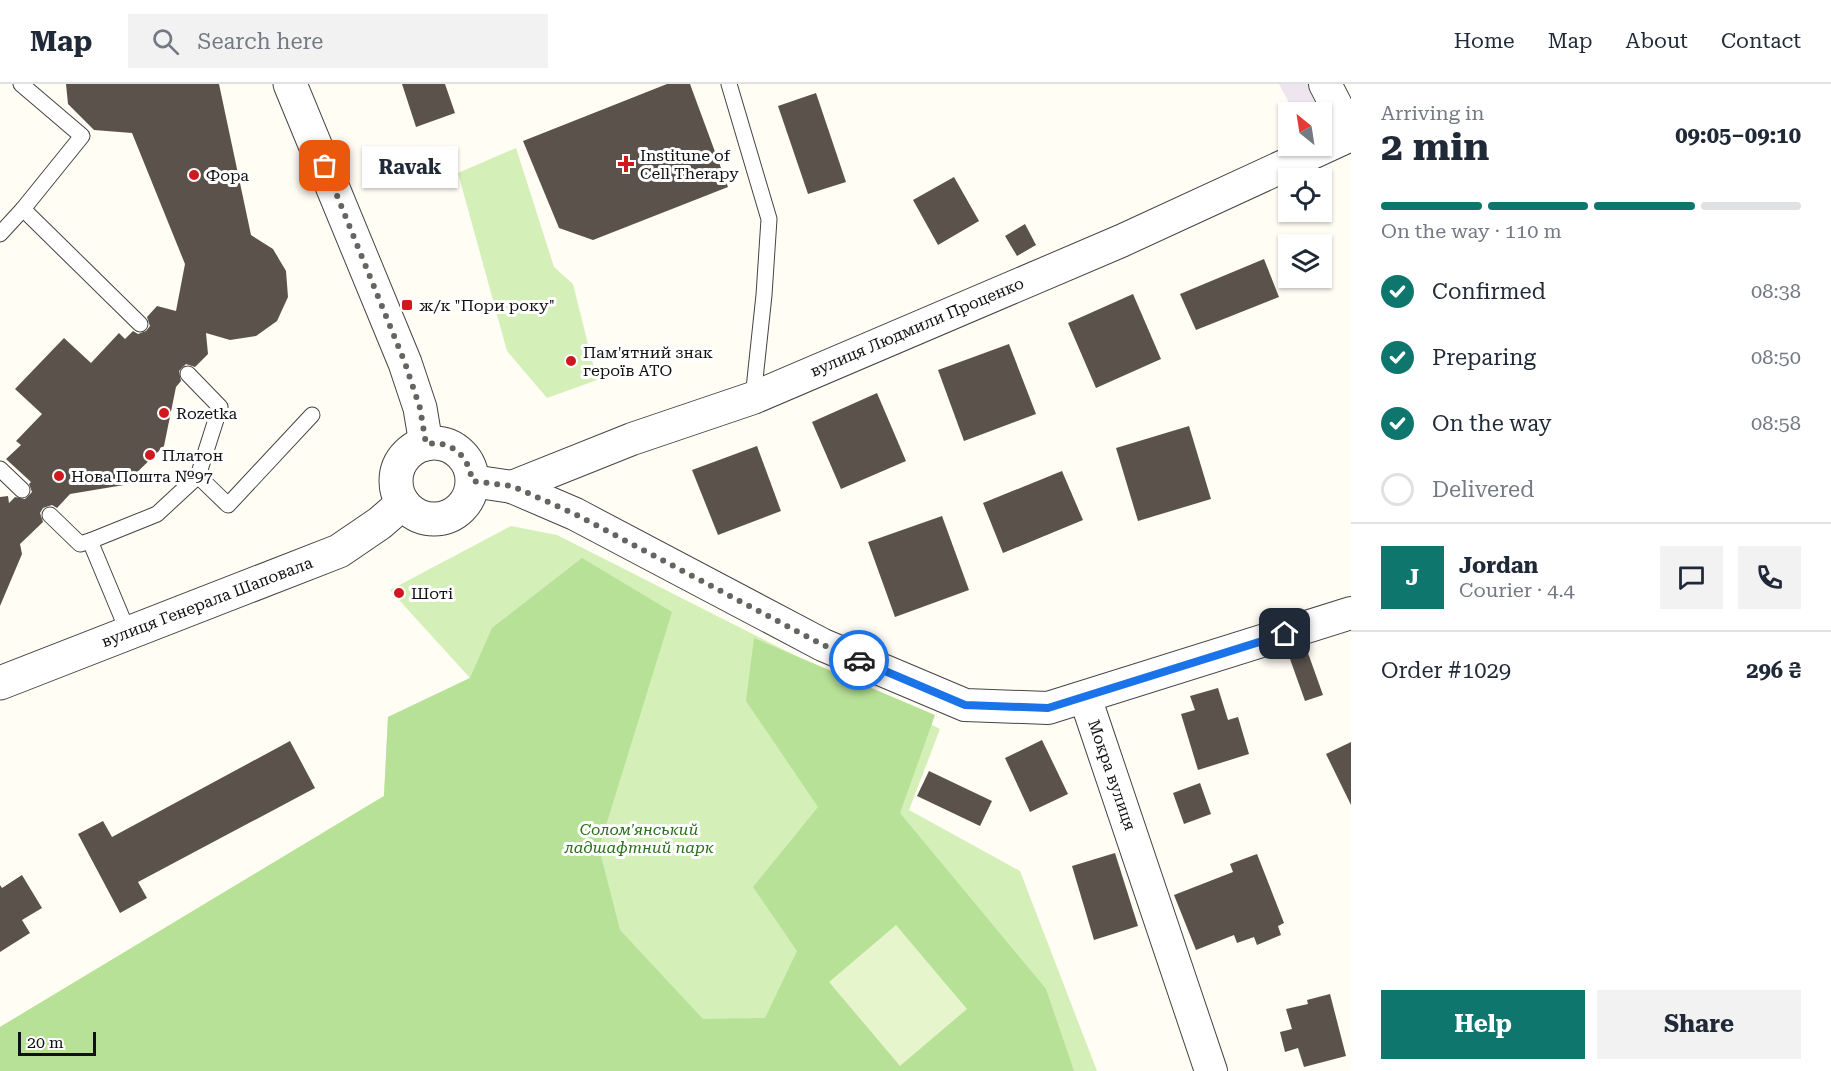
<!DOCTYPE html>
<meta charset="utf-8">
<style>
:root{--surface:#fff;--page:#f2f2f3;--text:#1f2937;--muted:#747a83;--line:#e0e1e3;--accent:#0f766e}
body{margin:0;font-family:"Roboto Serif",serif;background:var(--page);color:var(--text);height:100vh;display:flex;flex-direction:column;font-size:22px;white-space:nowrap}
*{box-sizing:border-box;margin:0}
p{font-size:20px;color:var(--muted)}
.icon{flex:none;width:33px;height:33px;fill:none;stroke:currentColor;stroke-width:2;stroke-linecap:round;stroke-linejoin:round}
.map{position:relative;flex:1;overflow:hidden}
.side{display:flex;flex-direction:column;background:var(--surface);width:480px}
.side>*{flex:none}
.needle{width:39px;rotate:330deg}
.controls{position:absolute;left:1278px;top:18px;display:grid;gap:12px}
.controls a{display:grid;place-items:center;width:54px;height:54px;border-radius:0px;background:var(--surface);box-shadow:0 2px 4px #0004;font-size:30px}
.scale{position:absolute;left:18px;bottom:15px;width:78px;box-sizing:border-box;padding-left:6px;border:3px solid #111;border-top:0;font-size:16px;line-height:21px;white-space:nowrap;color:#111;-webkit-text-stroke:4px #fff;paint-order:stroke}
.pin{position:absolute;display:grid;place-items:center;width:51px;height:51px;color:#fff;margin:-26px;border-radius:12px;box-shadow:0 3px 9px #0006}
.courier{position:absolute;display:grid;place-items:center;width:60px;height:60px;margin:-30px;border:4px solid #1a73e8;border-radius:50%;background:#fff;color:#222;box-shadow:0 2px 8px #0007}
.bubble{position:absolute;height:42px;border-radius:0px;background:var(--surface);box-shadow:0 2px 4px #0004;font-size:20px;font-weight:700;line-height:42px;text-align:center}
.head em{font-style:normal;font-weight:700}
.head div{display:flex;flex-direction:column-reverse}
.head{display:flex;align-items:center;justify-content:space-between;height:102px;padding:0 30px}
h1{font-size:39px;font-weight:700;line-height:45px}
.bar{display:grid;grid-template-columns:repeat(4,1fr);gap:9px 6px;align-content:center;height:72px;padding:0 30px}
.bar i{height:8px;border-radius:4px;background:var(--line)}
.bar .on{background:var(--accent)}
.bar p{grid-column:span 4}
.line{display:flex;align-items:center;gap:15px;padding:0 30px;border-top:2px solid var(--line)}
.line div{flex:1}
.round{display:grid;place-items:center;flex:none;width:63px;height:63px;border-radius:0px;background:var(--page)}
ol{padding:0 30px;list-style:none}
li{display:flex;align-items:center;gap:18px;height:66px}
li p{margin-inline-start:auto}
li .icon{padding:6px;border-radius:50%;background:var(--accent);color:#fff;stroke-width:4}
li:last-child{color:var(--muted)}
li i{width:33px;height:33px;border:3px solid var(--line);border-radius:50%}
.primary-button{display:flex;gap:12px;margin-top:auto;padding:12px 30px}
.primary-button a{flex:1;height:69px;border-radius:0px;background:var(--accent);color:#fff;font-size:24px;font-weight:700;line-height:69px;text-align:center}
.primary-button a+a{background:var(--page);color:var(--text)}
header{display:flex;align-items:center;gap:36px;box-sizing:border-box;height:84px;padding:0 30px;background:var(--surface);border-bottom:2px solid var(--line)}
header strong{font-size:28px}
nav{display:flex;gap:33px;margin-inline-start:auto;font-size:21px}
.search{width:420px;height:54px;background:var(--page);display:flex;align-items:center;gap:15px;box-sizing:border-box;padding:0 21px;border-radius:0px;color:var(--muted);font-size:22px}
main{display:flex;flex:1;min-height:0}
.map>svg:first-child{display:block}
</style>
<header>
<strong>Map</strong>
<div class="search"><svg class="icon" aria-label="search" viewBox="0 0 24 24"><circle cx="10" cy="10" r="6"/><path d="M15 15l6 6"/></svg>Search here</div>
<nav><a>Home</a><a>Map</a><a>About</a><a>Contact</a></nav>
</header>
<main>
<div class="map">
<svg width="1351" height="987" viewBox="0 0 1351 987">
<rect width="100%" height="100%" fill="#fffdf4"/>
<path fill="#eee5ef" d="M1279 0H1308L1324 30 1294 28Z"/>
<g fill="#d4efb8">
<path d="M516 64 554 183 573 200 597 296 547 314 507 267 458 89Z"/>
<path d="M511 442 557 451 940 645 909 726 1020 787 1097 987H0V943L384 712 388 633 470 594 390 506Z"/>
</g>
<path fill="#b7e196" d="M582 474 672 528 599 764 620 846 703 935 765 934 797 867 753 803 818 723 746 617 754 554 935 631 900 729 1046 905 1074 987H0V943L384 712 388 633 470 594 492 544Z"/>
<path fill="#e6f5cb" d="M896 841 967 925 900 982 829 898Z"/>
<g fill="#5b524c">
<path d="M66 0H219L251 151 273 165 286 187 288 213 277 237 256 252 230 256 206 249 208 270 195 283 186 280 179 287 181 297 176 303 164 362 124 401 70 410 57 424 52 421 43 424 40 429 43 438 20 460 22 470 0 522V413L8 412 9 419 15 413 25 415 32 408 29 400 31 398 6 375 21 361 16 357 42 330 15 305 64 254 91 279 119 249 125 255 133 247 138 250 146 247 150 242 147 233 157 222 176 227 185 180 132 49 94 46 68 20Z"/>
<path d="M402 0H445L455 29 416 43Z"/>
<path d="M667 0H690L728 103 593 156 559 144 523 57Z"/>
<path d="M816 9 846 98 808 110 778 22Z"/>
<path d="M954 93 979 137 938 161 913 116Z"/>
<path d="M1025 140 1036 161 1017 172 1005 152Z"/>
<path d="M1264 175 1279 213 1196 246 1180 210Z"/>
<path d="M1133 210 1161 275 1096 304 1068 239Z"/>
<path d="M1009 260 1036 330 964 357 938 286Z"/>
<path d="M877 309 906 377 841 405 812 338Z"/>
<path d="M1189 342 1211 415 1138 437 1116 364Z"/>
<path d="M757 362 781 427 718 451 692 386Z"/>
<path d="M1062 387 1083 436 1003 469 983 419Z"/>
<path d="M942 432 969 506 895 533 868 458Z"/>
<path d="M1308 569 1323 611 1305 617 1290 575Z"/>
<path d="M1218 604 1228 636 1238 633 1249 670 1198 686 1181 630 1195 626 1190 612Z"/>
<path d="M1042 656 1068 710 1030 728 1005 674Z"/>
<path d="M290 657 315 704 138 798 147 814 120 829 78 750 103 737 112 753Z"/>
<path d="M1351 658V721L1326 670Z"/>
<path d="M929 687 992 717 980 742 917 712Z"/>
<path d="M1200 699 1211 730 1184 740 1173 709Z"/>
<path d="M1115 769 1138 842 1094 856 1072 782Z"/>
<path d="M1257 770 1284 839 1278 842 1281 851 1257 861 1254 853 1237 859 1234 851 1196 866 1174 811 1233 788 1230 780Z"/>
<path d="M22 791 42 824 22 836 30 849 0 868V801L2 804Z"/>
<path d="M1330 910 1346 972 1304 983 1298 964 1285 968 1280 948 1292 945 1286 925 1308 920 1307 916Z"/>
</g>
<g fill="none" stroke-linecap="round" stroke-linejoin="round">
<defs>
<g id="service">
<path d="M729 0 769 135 764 211 753 314"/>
<path d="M23 125 140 240"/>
<path d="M0 150 23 125 82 52 21 0"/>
<path d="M0 385 22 406"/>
<path d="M198 392 228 421 312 331"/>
<path d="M50 431 80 460 90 457"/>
<path d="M128 548 90 457 157 430 198 392 220 323 188 290"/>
</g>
<g id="minor">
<path d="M1325 0 1351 50"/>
<path d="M472 397 512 403 632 355 753 314 1121 157 1351 51"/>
<path d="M512 403 575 430 823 561 965 621 1048 624 1351 529"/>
<path d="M1085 613 1211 987"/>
</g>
<g id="tertiary">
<path d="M290 0 405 279 420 324 426 360"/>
<circle cx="434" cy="397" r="38"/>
<path d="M0 599 339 467 380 439 403 419"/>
</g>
</defs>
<use href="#service" stroke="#444" stroke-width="17"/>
<use href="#minor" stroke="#444" stroke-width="34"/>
<use href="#tertiary" stroke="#444" stroke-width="35"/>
<use href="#service" stroke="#fff" stroke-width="15"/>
<use href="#minor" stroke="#fff" stroke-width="32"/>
<use href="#tertiary" stroke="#fff" stroke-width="33"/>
</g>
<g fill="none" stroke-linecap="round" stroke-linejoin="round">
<path stroke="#646460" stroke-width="6" stroke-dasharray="0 10.8" d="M325 82 405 279 420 324 426 360C453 356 469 373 472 397L512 402 575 430 823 561 859 576"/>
<path stroke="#1a73e8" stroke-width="8" d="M859 576 965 621 1048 624 1285 550"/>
</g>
<g fill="#d0191f" stroke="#fff" stroke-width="2">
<path d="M623 71h6v6h6v6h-6v6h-6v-6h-6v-6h6z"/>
<circle cx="194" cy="91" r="6"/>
<rect x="401" y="215" width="12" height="12" rx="3"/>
<circle cx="571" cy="277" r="6"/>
<circle cx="164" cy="329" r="6"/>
<circle cx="150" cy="371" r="6"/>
<circle cx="59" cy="392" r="6"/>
<circle cx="399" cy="509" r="6"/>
</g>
<g text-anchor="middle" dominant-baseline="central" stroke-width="6" stroke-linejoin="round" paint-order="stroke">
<g font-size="16" fill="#111" stroke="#fff" text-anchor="start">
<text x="640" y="71">Institune of<tspan x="640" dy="18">Cell Therapy</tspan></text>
<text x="206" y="91">Фора</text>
<text x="419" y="221">ж/к "Пори року"</text>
<text x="583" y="268">Пам'ятний знак<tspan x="583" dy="18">героїв АТО</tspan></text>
<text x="176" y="329">Rozetka</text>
<text x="162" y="371">Платон</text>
<text x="71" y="392">Нова Пошта №97</text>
<text x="411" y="509">Шоті</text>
</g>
<g font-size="16" fill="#111" stroke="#fff">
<text transform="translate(917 243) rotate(-23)">вулиця Людмили Проценко</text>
<text transform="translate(207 518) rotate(-21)">вулиця Генерала Шаповала</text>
<text transform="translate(1112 691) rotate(71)">Мокра вулиця</text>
</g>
<g font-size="16" font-style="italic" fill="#297119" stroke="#fff">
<text x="639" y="745">Солом'янський<tspan x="639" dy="18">ладшафтний парк</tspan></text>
</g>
</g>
</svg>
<div class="controls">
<a><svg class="needle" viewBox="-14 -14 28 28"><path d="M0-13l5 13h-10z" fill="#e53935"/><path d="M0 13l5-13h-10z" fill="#747a83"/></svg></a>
<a><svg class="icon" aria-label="locate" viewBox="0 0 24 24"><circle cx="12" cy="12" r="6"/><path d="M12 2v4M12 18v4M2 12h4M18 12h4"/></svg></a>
<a><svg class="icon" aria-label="layers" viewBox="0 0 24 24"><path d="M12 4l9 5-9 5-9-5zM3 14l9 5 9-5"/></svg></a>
</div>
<div class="scale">20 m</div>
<div class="pin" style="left:325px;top:82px;background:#ea580c"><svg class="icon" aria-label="bag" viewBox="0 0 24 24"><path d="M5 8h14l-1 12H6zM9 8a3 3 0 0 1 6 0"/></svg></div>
<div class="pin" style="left:1285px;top:550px;background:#1f2937"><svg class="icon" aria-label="home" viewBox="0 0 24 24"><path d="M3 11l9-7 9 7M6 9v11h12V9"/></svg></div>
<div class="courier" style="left:859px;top:576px"><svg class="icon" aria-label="car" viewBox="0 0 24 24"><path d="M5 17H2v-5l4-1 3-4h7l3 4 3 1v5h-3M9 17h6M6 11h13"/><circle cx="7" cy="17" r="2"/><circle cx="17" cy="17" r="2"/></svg></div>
<div class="bubble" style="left:362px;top:62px;width:96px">Ravak</div>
</div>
<section class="side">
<div class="head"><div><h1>2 min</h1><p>Arriving in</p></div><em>09:05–09:10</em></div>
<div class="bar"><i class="on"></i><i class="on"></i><i class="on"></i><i></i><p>On the way · 110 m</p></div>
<ol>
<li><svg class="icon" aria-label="check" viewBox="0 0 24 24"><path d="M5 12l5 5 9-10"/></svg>Confirmed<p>08:38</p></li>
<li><svg class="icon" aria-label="check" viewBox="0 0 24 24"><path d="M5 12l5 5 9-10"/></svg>Preparing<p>08:50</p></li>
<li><svg class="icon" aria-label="check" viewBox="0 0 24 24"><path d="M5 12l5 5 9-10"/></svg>On the way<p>08:58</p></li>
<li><i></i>Delivered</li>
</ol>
<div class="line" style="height:108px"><b class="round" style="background:var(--accent);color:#fff">J</b><div><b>Jordan</b><p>Courier · 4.4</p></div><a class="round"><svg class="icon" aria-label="chat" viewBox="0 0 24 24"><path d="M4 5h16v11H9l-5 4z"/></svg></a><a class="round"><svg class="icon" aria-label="phone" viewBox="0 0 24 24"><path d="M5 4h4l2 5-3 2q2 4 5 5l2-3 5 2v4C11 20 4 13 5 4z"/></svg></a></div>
<div class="line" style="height:78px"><div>Order #1029</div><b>296 ₴</b></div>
<div class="primary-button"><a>Help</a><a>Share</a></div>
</section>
</main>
